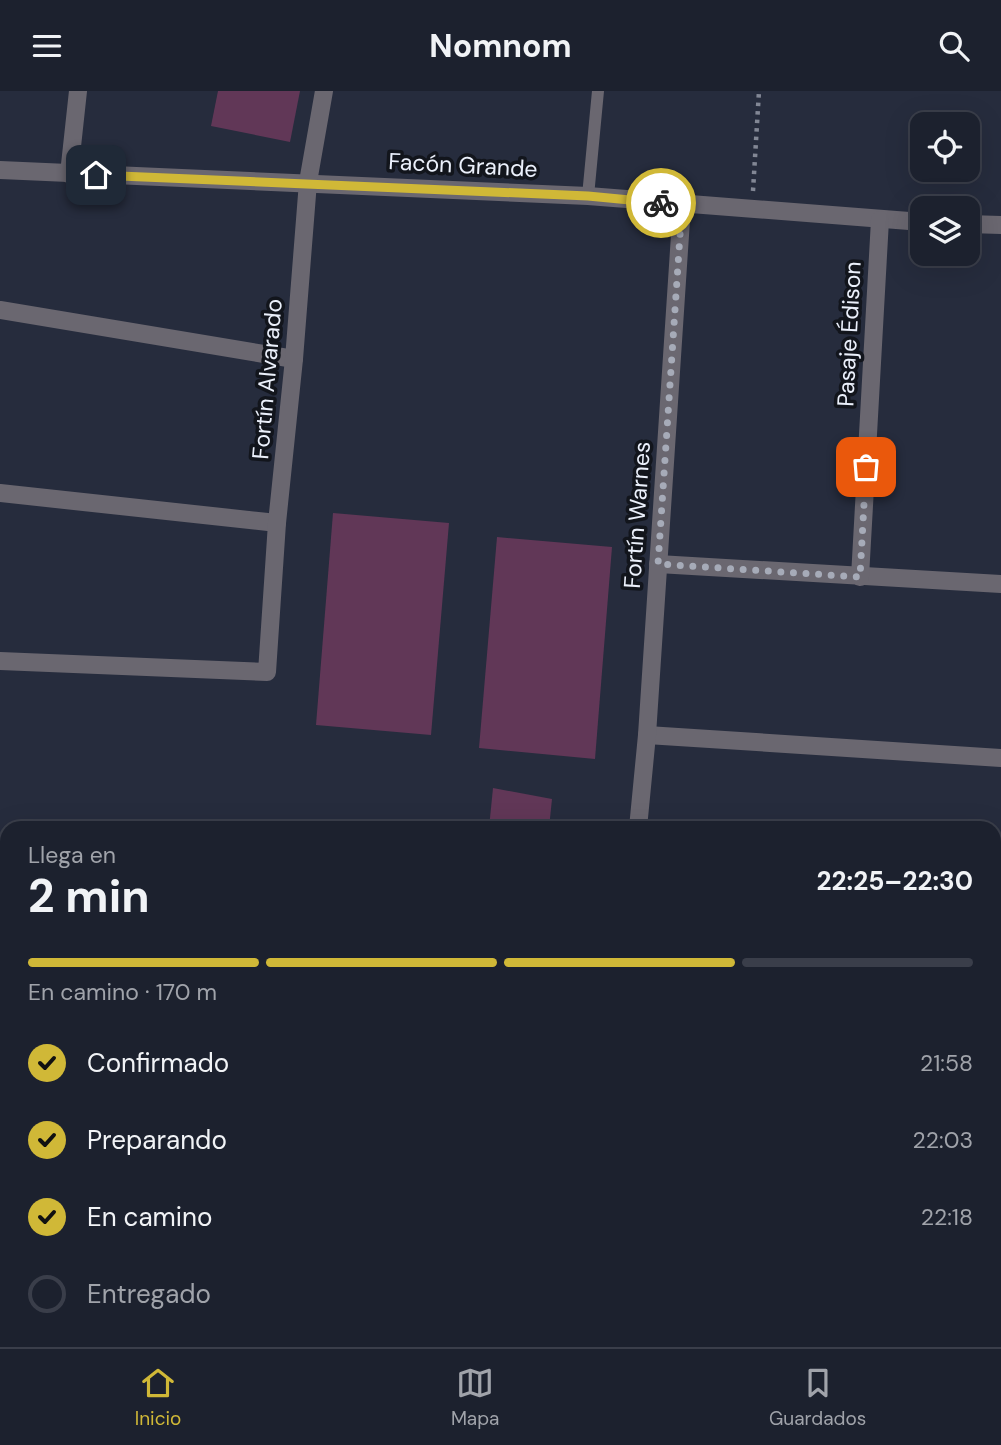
<!DOCTYPE html>
<html lang="es">
<meta charset="utf-8">
<style>
:root{--surface:#1c212e;--page:#292e3a;--text:#f1f3f6;--muted:#a0a3aa;--line:#3a3e4a;--accent:#d0b837}
body{margin:0;font-family:"DM Sans",sans-serif;background:var(--page);color:var(--text);height:100vh;display:flex;flex-direction:column;font-size:26px;white-space:nowrap}
*{box-sizing:border-box;margin:0}
p{font-size:23px;color:var(--muted)}
.icon{flex:none;width:38px;height:38px;fill:none;stroke:currentColor;stroke-width:2;stroke-linecap:round;stroke-linejoin:round}
.map{position:relative;flex:1;overflow:hidden}
.drawer{position:absolute;left:0px;top:730px;width:1001px;height:527px;display:flex;flex-direction:column;background:var(--surface);border-radius:21px 21px 0 0;box-shadow:0 7px 28px #0002,0 0 0 2px var(--line)}
.drawer>*{flex:none}
.buttons{position:absolute;left:910px;top:21px;display:grid;gap:14px}
.buttons a{display:grid;place-items:center;width:70px;height:70px;border-radius:14px;background:var(--surface);box-shadow:0 7px 28px #0002,0 0 0 2px var(--line);font-size:35px}
.pin{position:absolute;display:grid;place-items:center;width:60px;height:60px;color:#fff;margin:-30px;border-radius:14px;box-shadow:0 4px 10px #0006}
.courier{position:absolute;display:grid;place-items:center;width:70px;height:70px;margin:-35px;border:5px solid #d0b837;border-radius:50%;background:#fff;color:#222;box-shadow:0 2px 9px #0007}
.overview em{font-style:normal;font-weight:700}
.overview div{display:flex;flex-direction:column-reverse}
.overview{display:flex;align-items:center;justify-content:space-between;height:119px;padding:0 28px}
h1{font-size:46px;font-weight:700;line-height:52px}
.bar{display:grid;grid-template-columns:repeat(4,1fr);gap:10px 7px;align-content:center;height:84px;padding:0 28px}
.bar i{height:9px;border-radius:5px;background:var(--line)}
.bar .current{background:var(--accent)}
.bar p{grid-column:span 4}
ol{padding:0 28px;list-style:none}
li{display:flex;align-items:center;gap:21px;height:77px}
li p{margin-inline-start:auto}
li .icon{padding:7px;border-radius:50%;background:var(--accent);color:#111;stroke-width:4}
li:last-child{color:var(--muted)}
li i{width:38px;height:38px;border:4px solid var(--line);border-radius:50%}
header{display:flex;justify-content:space-between;align-items:center;height:91px;padding:0 28px;background:var(--surface);font-size:32px;font-weight:700}
.dock{display:flex;justify-content:space-around;align-items:center;height:98px;border-top:2px solid var(--line);background:var(--surface);font-size:19px;color:var(--muted)}
.dock a{display:grid;justify-items:center;gap:4px}
.dock .current{color:var(--accent)}
.map>svg:first-child{display:block}
</style>
<header><svg class="icon" aria-label="menu" viewBox="0 0 24 24"><path d="M4 6h16M4 12h16M4 18h16"/></svg>Nomnom<svg class="icon" aria-label="search" viewBox="0 0 24 24"><circle cx="10" cy="10" r="6"/><path d="M15 15l6 6"/></svg></header>
<div class="map">
<svg width="1001" height="1256" viewBox="0 0 1001 1256">
<rect width="100%" height="100%" fill="#262c3d"/>
<g fill="#613757">
<path d="M218 0H300L290 51 211 35Z"/>
<path d="M333 422 449 432 431 644 316 634Z"/>
<path d="M497 446 612 456 595 668 479 657Z"/>
<path d="M493 697 552 708 549 737H489Z"/>
</g>
<path fill="#091819" d="M539 1250H594V1256H538Z"/>
<g fill="none" stroke-linecap="round" stroke-linejoin="round">
<g stroke="#828795" stroke-width="4.5" stroke-dasharray="3.5 5" stroke-linecap="butt">
<path d="M753 100 759 0"/>
<path d="M0 1096 7 1097"/>
</g>
<path stroke="#6a6770" stroke-width="12" d="M588 105 598 0"/>
<g stroke="#6a6770" stroke-width="18">
<path d="M0 79 588 105 922 131"/>
<path d="M69 83 78 0"/>
<path d="M968 133 1001 134"/>
<path d="M0 219 294 268"/>
<path d="M0 402 277 432"/>
<path d="M658 473 1001 493"/>
<path d="M860 486 880 129"/>
<path d="M0 570 267 581 277 432 294 268 308 91 324 0"/>
<path d="M647 644 1001 667"/>
<path d="M638 737 647 644 682 114"/>
<path d="M0 787 7 788"/>
<path d="M994 838H1001"/>
<path d="M0 947H7"/>
<path d="M994 1021 1001 1022"/>
<path d="M994 1192H1001"/>
<path d="M155 1256 156 1250"/>
<path d="M461 1256V1250"/>
<path d="M626 1256 627 1250"/>
</g>
</g>
<g fill="none" stroke-linecap="round" stroke-linejoin="round">
<path stroke="#a6abb8" stroke-width="7" stroke-dasharray="0 12.6" d="M661 112 682 114 658 473 860 486 866 376"/>
<path stroke="#d0b837" stroke-width="9" d="M96 84 588 105 661 112"/>
</g>
<g text-anchor="middle" dominant-baseline="central" stroke-width="7" stroke-linejoin="round" paint-order="stroke">
<g font-size="23" fill="#ebf0fb" stroke="#12151c">
<text transform="translate(463 74) rotate(3)">Facón Grande</text>
<text transform="translate(849 243) rotate(-87)">Pasaje Édison</text>
<text transform="translate(267 288) rotate(-85)">Fortín Alvarado</text>
<text transform="translate(637 424) rotate(-86)">Fortín Warnes</text>
</g>
</g>
</svg>
<div class="buttons">
<a><svg class="icon" aria-label="locate" viewBox="0 0 24 24"><circle cx="12" cy="12" r="6"/><path d="M12 2v4M12 18v4M2 12h4M18 12h4"/></svg></a>
<a><svg class="icon" aria-label="layers" viewBox="0 0 24 24"><path d="M12 4l9 5-9 5-9-5zM3 14l9 5 9-5"/></svg></a>
</div>
<div class="pin" style="left:866px;top:376px;background:#ea580c"><svg class="icon" aria-label="bag" viewBox="0 0 24 24"><path d="M5 8h14l-1 12H6zM9 8a3 3 0 0 1 6 0"/></svg></div>
<div class="pin" style="left:96px;top:84px;background:#1f2937"><svg class="icon" aria-label="home" viewBox="0 0 24 24"><path d="M3 11l9-7 9 7M6 9v11h12V9"/></svg></div>
<div class="courier" style="left:661px;top:112px"><svg class="icon" aria-label="bike" viewBox="0 0 24 24"><circle cx="6" cy="16" r="4"/><circle cx="18" cy="16" r="4"/><path d="M6 16l4-8h5l3 8M10 8l3 8H6M13 5h3"/></svg></div>
<section class="drawer">
<div class="overview"><div><h1>2 min</h1><p>Llega en</p></div><em>22:25–22:30</em></div>
<div class="bar"><i class="current"></i><i class="current"></i><i class="current"></i><i></i><p>En camino · 170 m</p></div>
<ol>
<li><svg class="icon" aria-label="check" viewBox="0 0 24 24"><path d="M5 12l5 5 9-10"/></svg>Confirmado<p>21:58</p></li>
<li><svg class="icon" aria-label="check" viewBox="0 0 24 24"><path d="M5 12l5 5 9-10"/></svg>Preparando<p>22:03</p></li>
<li><svg class="icon" aria-label="check" viewBox="0 0 24 24"><path d="M5 12l5 5 9-10"/></svg>En camino<p>22:18</p></li>
<li><i></i>Entregado</li>
</ol>
</section>
</div>
<nav class="dock">
<a class="current"><svg class="icon" aria-label="home" viewBox="0 0 24 24"><path d="M3 11l9-7 9 7M6 9v11h12V9"/></svg>Inicio</a>
<a><svg class="icon" aria-label="map" viewBox="0 0 24 24"><path d="M3 6l6-2 6 2 6-2v14l-6 2-6-2-6 2zM9 4v14M15 6v14"/></svg>Mapa</a>
<a><svg class="icon" aria-label="saved" viewBox="0 0 24 24"><path d="M7 4h10v16l-5-4-5 4z"/></svg>Guardados</a>
</nav>
